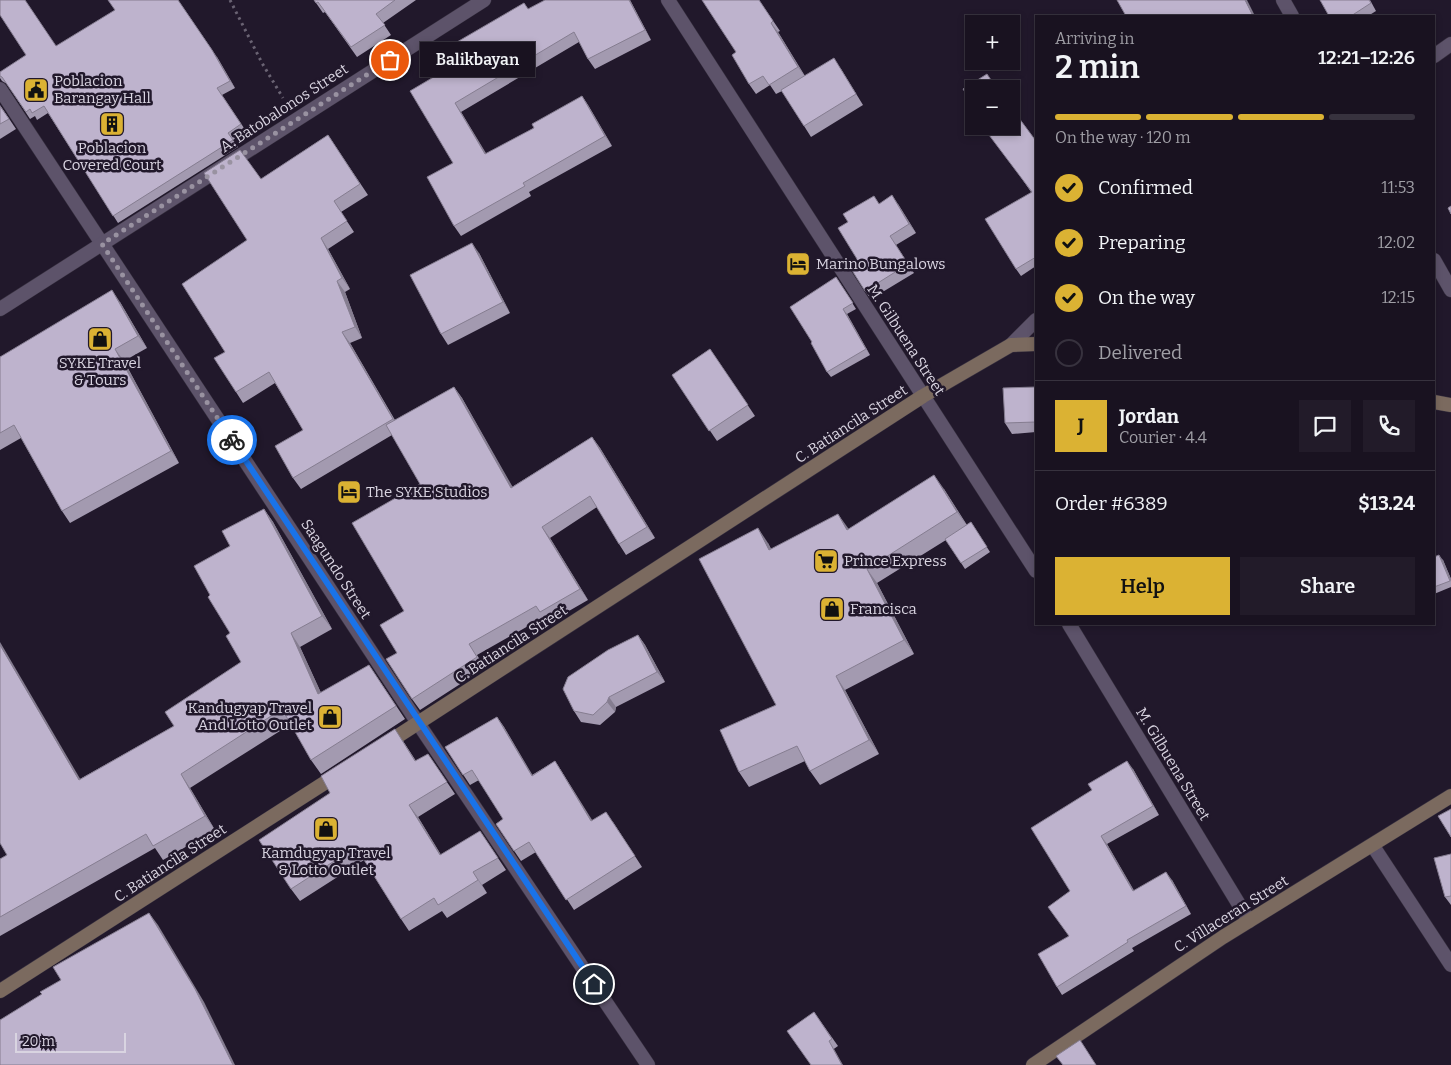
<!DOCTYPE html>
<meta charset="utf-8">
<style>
:root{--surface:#191220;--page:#221b29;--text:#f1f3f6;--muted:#9f9ea5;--line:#37323e;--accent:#dbb233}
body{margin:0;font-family:Bitter,serif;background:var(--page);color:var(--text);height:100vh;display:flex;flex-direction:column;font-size:19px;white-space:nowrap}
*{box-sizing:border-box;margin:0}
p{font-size:16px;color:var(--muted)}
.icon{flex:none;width:28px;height:28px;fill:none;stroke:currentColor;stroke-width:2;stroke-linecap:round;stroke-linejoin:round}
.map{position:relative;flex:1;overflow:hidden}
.drawer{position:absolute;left:1035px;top:15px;width:400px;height:610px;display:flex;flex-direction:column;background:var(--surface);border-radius:0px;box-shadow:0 2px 8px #0003,0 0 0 1px var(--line)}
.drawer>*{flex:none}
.tools{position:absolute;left:965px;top:15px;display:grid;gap:10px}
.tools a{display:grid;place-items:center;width:55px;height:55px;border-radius:0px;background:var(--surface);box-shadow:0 2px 8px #0003,0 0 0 1px var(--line);font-size:25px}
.scale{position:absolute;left:15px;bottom:12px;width:111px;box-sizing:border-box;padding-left:5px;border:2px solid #d9d4e1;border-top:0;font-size:14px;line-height:18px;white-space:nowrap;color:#d9d4e1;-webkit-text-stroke:4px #21182b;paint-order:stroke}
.pin{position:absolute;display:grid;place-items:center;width:42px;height:42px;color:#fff;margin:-21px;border:2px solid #fff;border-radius:50%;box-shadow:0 1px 5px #0007}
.courier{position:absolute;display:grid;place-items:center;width:50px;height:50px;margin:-25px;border:4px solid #1a73e8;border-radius:50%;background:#fff;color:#222;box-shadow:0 1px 6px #0007}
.bubble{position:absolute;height:35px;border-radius:0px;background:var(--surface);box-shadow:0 2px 8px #0003,0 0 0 1px var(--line);font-size:16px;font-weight:600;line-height:35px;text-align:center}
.head em{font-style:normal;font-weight:600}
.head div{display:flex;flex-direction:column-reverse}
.head{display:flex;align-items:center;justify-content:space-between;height:85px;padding:0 20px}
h1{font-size:32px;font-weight:600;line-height:38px}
.bar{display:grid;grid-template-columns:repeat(4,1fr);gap:8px 5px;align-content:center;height:60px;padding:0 20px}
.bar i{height:6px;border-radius:4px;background:var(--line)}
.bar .on{background:var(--accent)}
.bar p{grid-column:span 4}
.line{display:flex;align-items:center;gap:12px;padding:0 20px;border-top:1px solid var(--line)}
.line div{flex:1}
.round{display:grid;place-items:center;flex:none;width:52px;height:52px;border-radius:0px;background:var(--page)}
ol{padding:0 20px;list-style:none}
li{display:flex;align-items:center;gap:15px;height:55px}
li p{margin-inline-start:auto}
li .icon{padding:5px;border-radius:50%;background:var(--accent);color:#111;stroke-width:4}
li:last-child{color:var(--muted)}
li i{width:28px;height:28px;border:2px solid var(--line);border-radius:50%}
.action{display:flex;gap:10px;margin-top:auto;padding:10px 20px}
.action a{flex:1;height:58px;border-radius:0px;background:var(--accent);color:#111;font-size:20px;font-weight:600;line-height:58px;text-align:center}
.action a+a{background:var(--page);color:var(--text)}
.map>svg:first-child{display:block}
</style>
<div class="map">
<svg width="1451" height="1065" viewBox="0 0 1451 1065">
<rect width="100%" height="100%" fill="#21182b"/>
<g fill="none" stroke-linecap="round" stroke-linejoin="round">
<defs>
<g id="minor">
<path d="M668 0 1036 571"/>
<path d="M0 89 418 723 648 1065"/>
<path d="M1011 345 1036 320"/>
<path d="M1069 624 1249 921"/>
<path d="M1373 846 1451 965"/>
</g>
<g id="tertiary">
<path d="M1283 0 1292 16"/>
<path d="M1434 56 1451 44"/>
<path d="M1434 260 1451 290"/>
<path d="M0 309 484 0"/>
</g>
<g id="secondary">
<path d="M1434 402 1451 405"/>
<path d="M384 745 923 396 1011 345 1036 344"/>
<path d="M0 991 340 773"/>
<path d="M1033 1065 1223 937 1451 796"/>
</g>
</defs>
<use href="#minor" stroke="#383140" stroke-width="15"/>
<use href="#tertiary" stroke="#383140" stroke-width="15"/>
<use href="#secondary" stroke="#383140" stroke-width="15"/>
<path stroke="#6a6373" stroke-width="3" stroke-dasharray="2.5 4" stroke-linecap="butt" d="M230 0 262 63 283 98"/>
<use href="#minor" stroke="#5d536a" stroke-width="14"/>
<use href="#tertiary" stroke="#5d536a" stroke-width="14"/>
<use href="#secondary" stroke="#7b6a5f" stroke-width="14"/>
</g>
<g fill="#a39ab0">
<path d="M314 0H416L383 23 391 35 357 57 325 12 323 13Z"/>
<path d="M630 0 651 40 595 69 588 59 579 42 461 112 486 154 534 128 582 96 588 105 612 146 529 192 531 196 461 236 454 226 453 163 454 65 524 3 528 9Z"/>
<path d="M759 0 780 31 778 32 805 76 841 69 863 105 811 137 782 91 776 94 770 85 756 94 749 84 736 52Z"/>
<path d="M1370 0 1376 11 1368 16H1329Z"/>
<path d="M217 57 235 88 222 95 246 131 233 140 238 147 118 223 48 113 37 120 35 116 30 119 7 84 2 81 0 78V72Z"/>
<path d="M0 105 16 129 0 139Z"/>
<path d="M988 129 1036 141V266L1021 276 1016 269 1031 192Z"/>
<path d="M328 135 368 195 341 212 354 232 328 249 350 289 345 292 362 338 350 343 395 420 454 387 462 398 512 487 592 437 600 448 655 538 626 555 619 544 597 507 550 538 588 600 548 623 544 617 477 655 485 668 420 710 412 699 397 653 404 611 420 484 392 435 301 489 293 478 303 430 275 383 243 403 236 392 225 352 247 240 261 179Z"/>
<path d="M879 204H898L916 233 896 245 914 273 871 299 865 291 857 259Z"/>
<path d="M479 253 510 313 448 345 441 334Z"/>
<path d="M836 277 856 309 847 314 870 355 831 377 827 372 812 342Z"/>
<path d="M120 302 147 348 124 361 179 463 70 523 62 511 21 438 0 450V357Z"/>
<path d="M710 349 755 416 717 441 672 375Z"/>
<path d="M1036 387V432L1012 434 1005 423Z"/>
<path d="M944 489 967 525 971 522 990 552 965 569 946 540 877 583 914 654 845 690 879 754 820 785 810 771 805 761 749 787 739 772 776 705 768 543 771 549 848 529Z"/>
<path d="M264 509 273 522 332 629 300 647 321 693 369 665 405 719 321 774 311 760 291 724 190 788 215 830 163 860 155 848 0 936V859L7 855 80 779 174 726 241 662 230 633 210 595 230 546Z"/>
<path d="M1434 557 1443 560 1451 579V587L1434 594Z"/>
<path d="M638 635 645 645 665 682 616 707 615 712 600 725 581 722 574 711Z"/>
<path d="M497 717 504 727 532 775 555 761 562 772 592 821 613 822 642 867 574 910 536 852 521 861 496 824 503 819 479 780 470 785 445 747Z"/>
<path d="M403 741 416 761 428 754 455 794 418 817 441 855 480 831 506 870 482 885 487 893 447 918 442 911 409 931 401 919 364 860 300 901 291 889 330 793Z"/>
<path d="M1133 769 1159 815 1107 844 1134 891 1172 880 1191 914 1132 948 1134 951 1062 995 1057 987 1069 936 1070 891Z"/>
<path d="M1451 854V905L1445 897Z"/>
<path d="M814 1012 838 1046 811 1065Z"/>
</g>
<g fill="#857d90">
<path d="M178 0 217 57 235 88 230 81Z"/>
<path d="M629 0H630L651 40 645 30Z"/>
<path d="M1245 0H1247L1255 16H1253Z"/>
<path d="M771 23 778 32 805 77 798 67Z"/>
<path d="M582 96 588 105 612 146 605 136Z"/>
<path d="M455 103 461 112 492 163 485 154Z"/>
<path d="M892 195 898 204 916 233 909 224Z"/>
<path d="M321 238 328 249 350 289 342 278Z"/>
<path d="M472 243 479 253 510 313 503 302Z"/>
<path d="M337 281 345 292 362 338 355 327Z"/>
<path d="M112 290 120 302 147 348 138 336Z"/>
<path d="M843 309 847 314 870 355 866 349Z"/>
<path d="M342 332 350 343 400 430 393 419Z"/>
<path d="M115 349 124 361 179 463 171 451Z"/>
<path d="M454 387 462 398 519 498 511 488Z"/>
<path d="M592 437 600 448 655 538 647 527Z"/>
<path d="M934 475 944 489 967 526 957 512Z"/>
<path d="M264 509 273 522 332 629 322 616Z"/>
<path d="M838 514 848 528 856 544 847 530Z"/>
<path d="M542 527 550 538 588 600 580 589Z"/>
<path d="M758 528 768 543 779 564 769 550Z"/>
<path d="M1439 555 1443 560 1451 579V582Z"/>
<path d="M867 569 877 583 914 654 904 640Z"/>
<path d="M291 633 300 647 328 708 318 694Z"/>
<path d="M638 635 645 645 665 682 657 672Z"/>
<path d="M0 642 89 794 79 780 0 645Z"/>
<path d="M836 676 845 690 879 754 869 740Z"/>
<path d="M609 697 616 707 615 712 607 702Z"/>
<path d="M497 717 504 727 539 786 532 776Z"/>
<path d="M395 729 403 741 424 774 415 761Z"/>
<path d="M555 761 562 772 599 831 591 821Z"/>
<path d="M1127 761 1133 769 1159 815 1153 806Z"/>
<path d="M181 774 190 788 215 830 205 816Z"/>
<path d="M409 805 418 817 449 868 440 855Z"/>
<path d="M1101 836 1107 844 1139 899 1133 891Z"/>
<path d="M473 872 482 885 487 893 478 880Z"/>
<path d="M1166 872 1172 880 1191 914 1186 906Z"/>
<path d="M149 913 158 925 204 1002 235 1065H233Z"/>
<path d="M829 1041 834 1049 843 1065H842Z"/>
</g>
<g fill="#beb3cd" stroke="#857d90">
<path d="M0 0H25L56 46 115 10 108 0H178L212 50 230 81 217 88 241 124 228 133 233 140 113 216 44 106 32 113 30 109 26 112 2 77 0 76V72L26 55 0 15Z"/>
<path d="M314 0H395L376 14 385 25 351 47 318 2 316 3Z"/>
<path d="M545 0H629L645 30 588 59 574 32 455 103 485 154 534 128 532 124 582 96 605 136 523 183 525 186 454 226 427 177 453 163 410 91 454 65 445 49 524 3 528 9Z"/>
<path d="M702 0H759L773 21 771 23 798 67 769 85 763 76 749 84 732 55 736 52Z"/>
<path d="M1117 0H1245L1253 16H1126Z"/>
<path d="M1320 0H1369L1371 3 1351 16H1329Z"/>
<path d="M834 58 856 94 804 126 781 90Z"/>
<path d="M987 74 997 89H974V106L963 89Z"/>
<path d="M0 106 9 119 0 124Z"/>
<path d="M1013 110 1036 141V257L1016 269 985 219 1032 192 986 131 988 129 986 126H1011V112Z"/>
<path d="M328 135 360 184 334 201 347 221 321 238 342 278 337 281 355 327 342 332 393 419 293 478 275 446 303 430 269 372 236 392 214 358 225 352 182 284 247 240 204 173 240 150 261 179Z"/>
<path d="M892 195 909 224 890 236 908 264 865 291 848 264 857 259 838 228 848 222 843 214 874 196 879 204Z"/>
<path d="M1451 206V214L1448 208Z"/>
<path d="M472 243 503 302 441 334 410 275Z"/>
<path d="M836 277 853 303 843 309 866 349 827 372 811 343 812 342 790 307Z"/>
<path d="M112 290 138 336 115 349 171 451 62 511 14 425 0 433V357Z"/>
<path d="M710 349 748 405 709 431 672 375Z"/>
<path d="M454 387 511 488 592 437 647 527 619 544 590 496 542 527 580 589 540 612 536 606 469 644 477 657 412 699 386 659 397 653 380 625 404 611 352 523 420 484 386 425Z"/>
<path d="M1036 387V422L1005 423 1003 388Z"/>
<path d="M934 475 957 512 867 569 904 640 836 676 869 740 810 771 797 746 739 772 720 730 776 705 699 559 758 528 769 550 838 514 847 530Z"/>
<path d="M264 509 322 616 291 633 318 694 369 665 396 706 311 760 282 709 181 774 205 816 153 846 146 834 0 917V859L7 855 0 843V645L79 780 174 726 165 712 241 662 226 636 230 633 208 597 210 595 194 566 230 546 222 531Z"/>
<path d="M971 522 987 547 961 563 945 539Z"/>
<path d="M1439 555 1450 581 1434 587V557Z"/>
<path d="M638 635 657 672 609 697 607 702 593 715 574 711 563 689 568 677 608 650Z"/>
<path d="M497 717 532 776 555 761 591 821 606 812 635 856 566 900 529 842 514 851 496 824 503 819 472 770 463 775 445 747Z"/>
<path d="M395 729 415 761 428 754 447 782 409 805 440 855 480 831 498 858 473 872 478 880 438 905 434 898 401 919 356 847 291 889 259 840 330 793 321 776Z"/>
<path d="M1127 761 1153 806 1101 836 1133 891 1166 872 1186 906 1127 940 1128 942 1057 987 1038 954 1069 936 1048 907 1070 891 1031 828 1092 790 1088 784Z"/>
<path d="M1451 809V837L1438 816Z"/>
<path d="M1451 854V896L1445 897 1434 858Z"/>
<path d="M149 913 195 989 233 1065H0V1020L42 994 40 992 61 980 53 967Z"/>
<path d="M814 1012 832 1039 829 1041 842 1065H811L787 1031Z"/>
<path d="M1080 1040 1096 1065H1063L1056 1056Z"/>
</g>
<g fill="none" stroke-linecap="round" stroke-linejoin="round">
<path stroke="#9992a1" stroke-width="5" stroke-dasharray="0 9" d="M232 440 102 244 390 60"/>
<path stroke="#1a73e8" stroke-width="6" d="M232 440 594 984"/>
</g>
<defs>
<symbol id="civic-square" viewBox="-11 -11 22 22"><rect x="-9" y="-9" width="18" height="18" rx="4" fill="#dbb233" stroke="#21182b"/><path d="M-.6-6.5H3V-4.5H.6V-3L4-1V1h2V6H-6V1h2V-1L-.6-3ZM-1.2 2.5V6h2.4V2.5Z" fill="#111"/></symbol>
<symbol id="building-square" viewBox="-11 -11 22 22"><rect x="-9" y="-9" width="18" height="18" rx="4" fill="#dbb233" stroke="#21182b"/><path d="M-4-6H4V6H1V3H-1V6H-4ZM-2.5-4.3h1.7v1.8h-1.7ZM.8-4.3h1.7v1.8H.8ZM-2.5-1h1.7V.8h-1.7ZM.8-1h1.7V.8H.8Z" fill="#111"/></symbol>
<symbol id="hotel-square" viewBox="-11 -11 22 22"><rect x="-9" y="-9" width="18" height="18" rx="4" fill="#dbb233" stroke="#21182b"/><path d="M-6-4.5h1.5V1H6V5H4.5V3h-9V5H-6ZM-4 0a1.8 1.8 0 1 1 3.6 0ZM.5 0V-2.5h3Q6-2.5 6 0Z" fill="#111"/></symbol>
<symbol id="shop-square" viewBox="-11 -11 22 22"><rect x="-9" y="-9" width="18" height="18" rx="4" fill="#dbb233" stroke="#21182b"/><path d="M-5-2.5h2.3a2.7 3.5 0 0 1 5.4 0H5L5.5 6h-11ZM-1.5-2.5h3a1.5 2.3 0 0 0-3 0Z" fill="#111"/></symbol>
<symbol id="supermarket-square" viewBox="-11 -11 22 22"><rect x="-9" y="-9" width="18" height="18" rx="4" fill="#dbb233" stroke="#21182b"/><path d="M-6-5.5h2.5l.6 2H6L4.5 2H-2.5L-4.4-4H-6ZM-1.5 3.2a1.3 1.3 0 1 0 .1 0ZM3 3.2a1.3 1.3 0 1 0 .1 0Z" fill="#111"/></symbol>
</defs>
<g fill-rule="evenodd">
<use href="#civic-square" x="22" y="76" width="28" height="28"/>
<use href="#building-square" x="98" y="110" width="28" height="28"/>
<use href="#hotel-square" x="784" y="250" width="28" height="28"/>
<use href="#shop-square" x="86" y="325" width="28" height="28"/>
<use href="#hotel-square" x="335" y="478" width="28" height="28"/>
<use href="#supermarket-square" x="812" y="547" width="28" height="28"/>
<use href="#shop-square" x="818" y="595" width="28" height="28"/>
<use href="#shop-square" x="316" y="703" width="28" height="28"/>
<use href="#shop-square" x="312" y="815" width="28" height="28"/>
</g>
<g text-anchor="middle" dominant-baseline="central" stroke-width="5" stroke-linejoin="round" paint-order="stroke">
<g font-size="15" fill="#d9d4e1" stroke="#21182b" text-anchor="start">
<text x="54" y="81">Poblacion<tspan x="54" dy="17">Barangay Hall</tspan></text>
<text x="112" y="148" text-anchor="middle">Poblacion<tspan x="112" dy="17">Covered Court</tspan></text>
<text x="816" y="264">Marino Bungalows</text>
<text x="100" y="363" text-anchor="middle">SYKE Travel<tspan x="100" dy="17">&amp; Tours</tspan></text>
<text x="366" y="492">The SYKE Studios</text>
<text x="844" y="561">Prince Express</text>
<text x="850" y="609">Francisca</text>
<text x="312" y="708" text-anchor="end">Kandugyap Travel<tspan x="312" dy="17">And Lotto Outlet</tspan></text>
<text x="326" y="853" text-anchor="middle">Kamdugyap Travel<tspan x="326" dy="17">&amp; Lotto Outlet</tspan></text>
</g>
<g font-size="15" fill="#d9d4e1" stroke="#21182b">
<text transform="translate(284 108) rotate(-33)">A. Batobalonos Street</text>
<text transform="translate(906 340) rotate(57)">M. Gilbuena Street</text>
<text transform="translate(851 424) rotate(-33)">C. Batiancila Street</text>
<text transform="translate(336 569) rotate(57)">Saagundo Street</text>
<text transform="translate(511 644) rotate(-33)">C. Batiancila Street</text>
<text transform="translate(1173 764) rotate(59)">M. Gilbuena Street</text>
<text transform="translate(170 863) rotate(-33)">C. Batiancila Street</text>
<text transform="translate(1231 914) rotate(-32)">C. Villaceran Street</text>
</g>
</g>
</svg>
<div class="tools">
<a>+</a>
<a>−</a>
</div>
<div class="scale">20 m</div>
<div class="pin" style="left:390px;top:60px;background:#ea580c"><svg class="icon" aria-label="bag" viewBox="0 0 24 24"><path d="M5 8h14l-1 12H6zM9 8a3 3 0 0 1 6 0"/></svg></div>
<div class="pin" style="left:594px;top:984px;background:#1f2937"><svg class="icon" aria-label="home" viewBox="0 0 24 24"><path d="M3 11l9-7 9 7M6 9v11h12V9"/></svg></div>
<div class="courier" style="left:232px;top:440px"><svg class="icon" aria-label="bike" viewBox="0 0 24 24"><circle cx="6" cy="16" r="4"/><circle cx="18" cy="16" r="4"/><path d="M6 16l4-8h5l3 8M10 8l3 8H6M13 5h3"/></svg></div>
<div class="bubble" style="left:420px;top:42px;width:115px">Balikbayan</div>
<section class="drawer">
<div class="head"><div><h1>2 min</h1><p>Arriving in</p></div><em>12:21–12:26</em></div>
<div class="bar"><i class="on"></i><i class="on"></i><i class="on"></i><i></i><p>On the way · 120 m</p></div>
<ol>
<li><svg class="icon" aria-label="check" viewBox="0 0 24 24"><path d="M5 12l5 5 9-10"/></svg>Confirmed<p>11:53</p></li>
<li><svg class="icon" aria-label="check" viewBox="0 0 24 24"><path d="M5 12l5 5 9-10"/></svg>Preparing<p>12:02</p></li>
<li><svg class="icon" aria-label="check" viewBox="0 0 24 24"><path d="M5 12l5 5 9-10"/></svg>On the way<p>12:15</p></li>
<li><i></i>Delivered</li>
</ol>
<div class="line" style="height:90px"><b class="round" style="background:var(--accent);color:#111">J</b><div><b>Jordan</b><p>Courier · 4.4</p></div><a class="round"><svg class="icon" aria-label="chat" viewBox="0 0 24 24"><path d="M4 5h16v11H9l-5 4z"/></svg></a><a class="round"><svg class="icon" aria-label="phone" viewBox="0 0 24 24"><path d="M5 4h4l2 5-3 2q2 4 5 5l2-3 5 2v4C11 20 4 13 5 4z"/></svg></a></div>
<div class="line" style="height:65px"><div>Order #6389</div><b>$13.24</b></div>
<div class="action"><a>Help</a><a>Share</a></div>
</section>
</div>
